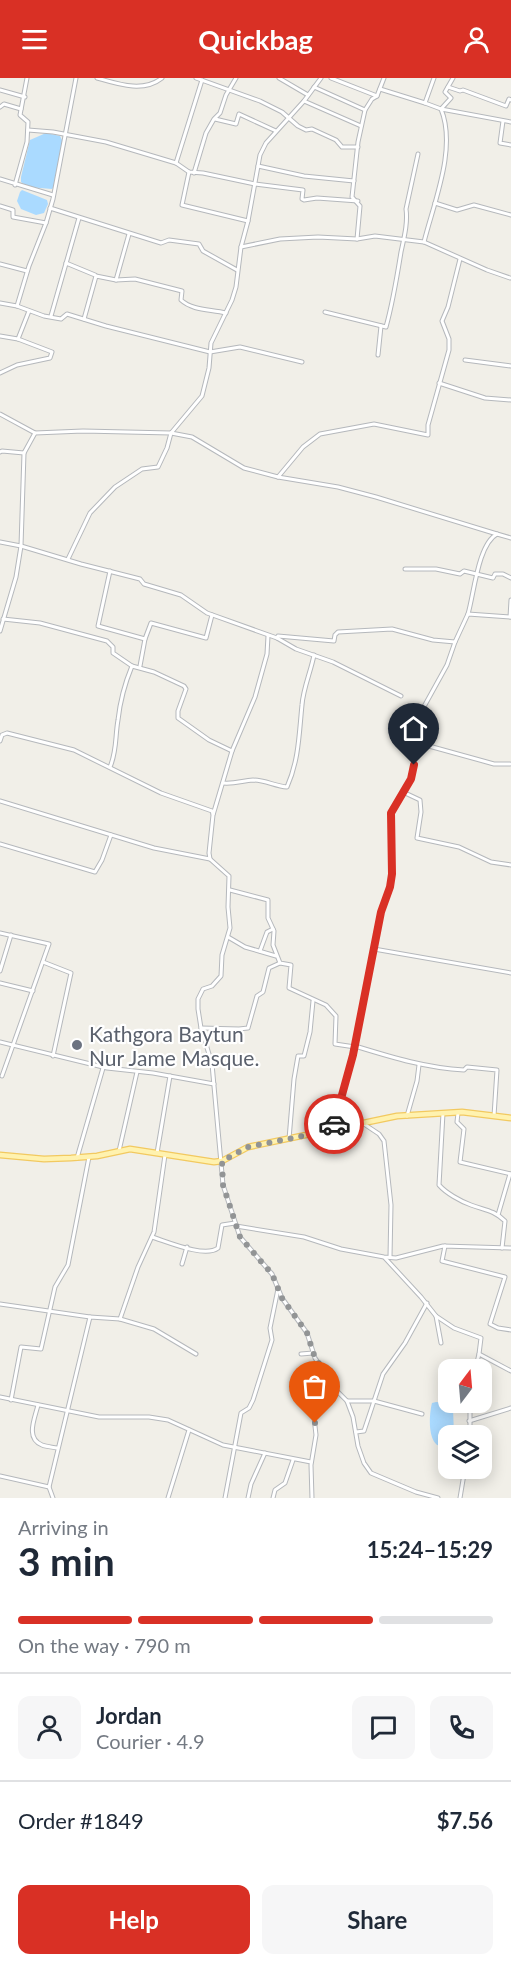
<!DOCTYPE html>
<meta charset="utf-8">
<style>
:root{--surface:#fff;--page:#f6f6f7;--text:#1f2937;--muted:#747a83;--line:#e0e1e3;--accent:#d93025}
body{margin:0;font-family:Lato,sans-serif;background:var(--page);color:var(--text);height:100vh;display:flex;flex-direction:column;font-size:22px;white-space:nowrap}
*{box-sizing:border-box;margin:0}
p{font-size:20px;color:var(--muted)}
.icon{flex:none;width:33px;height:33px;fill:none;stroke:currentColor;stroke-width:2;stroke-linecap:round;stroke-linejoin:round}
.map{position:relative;height:1420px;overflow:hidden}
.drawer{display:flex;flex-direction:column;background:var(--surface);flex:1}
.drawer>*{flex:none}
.needle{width:39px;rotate:16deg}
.tools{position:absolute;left:438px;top:1281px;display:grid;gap:12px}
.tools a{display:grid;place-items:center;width:54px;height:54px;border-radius:12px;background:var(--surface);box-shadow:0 3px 15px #0003;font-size:30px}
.pin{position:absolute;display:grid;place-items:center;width:51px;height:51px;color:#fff;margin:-62px -26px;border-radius:50% 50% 50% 0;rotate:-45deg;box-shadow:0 0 6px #0007}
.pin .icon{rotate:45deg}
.courier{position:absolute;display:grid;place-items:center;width:60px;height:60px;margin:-30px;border:4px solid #d93025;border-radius:50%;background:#fff;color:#222;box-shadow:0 2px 8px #0007}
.head em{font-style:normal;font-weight:700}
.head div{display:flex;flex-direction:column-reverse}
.head{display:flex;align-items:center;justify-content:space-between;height:102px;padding:0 18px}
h1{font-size:39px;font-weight:700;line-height:45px}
.bar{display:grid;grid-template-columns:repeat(4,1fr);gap:9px 6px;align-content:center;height:72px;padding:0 18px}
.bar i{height:8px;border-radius:4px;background:var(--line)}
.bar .current{background:var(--accent)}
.bar p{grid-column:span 4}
.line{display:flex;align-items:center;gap:15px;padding:0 18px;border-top:2px solid var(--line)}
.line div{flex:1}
.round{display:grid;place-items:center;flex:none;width:63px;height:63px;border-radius:12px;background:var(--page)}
.primary-button{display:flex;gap:12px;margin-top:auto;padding:12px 18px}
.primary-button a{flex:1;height:69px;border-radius:12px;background:var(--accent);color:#fff;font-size:24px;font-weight:700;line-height:69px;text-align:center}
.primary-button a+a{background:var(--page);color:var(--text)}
header{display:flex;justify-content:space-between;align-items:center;height:78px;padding:0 18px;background:var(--accent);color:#fff;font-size:27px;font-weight:700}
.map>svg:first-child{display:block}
</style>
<header><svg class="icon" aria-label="menu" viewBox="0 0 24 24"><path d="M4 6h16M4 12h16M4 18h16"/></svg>Quickbag<svg class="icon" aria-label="person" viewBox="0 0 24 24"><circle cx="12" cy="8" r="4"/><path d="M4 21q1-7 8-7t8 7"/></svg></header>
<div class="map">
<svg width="511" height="1420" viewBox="0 0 511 1420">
<rect width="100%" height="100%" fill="#f1efe8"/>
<g fill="#aadaff">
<path d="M46 55 60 58 63 64 54 108 52 111 28 109 21 104V99L30 62Z"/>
<path d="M22 112 47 122 48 126 44 135 36 137 21 131 17 123 20 114Z"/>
<path d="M436 1324 449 1325 453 1330 454 1357 448 1358V1369L437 1367C428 1359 429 1337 432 1325Z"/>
</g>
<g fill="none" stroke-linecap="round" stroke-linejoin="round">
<defs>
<g id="minor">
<path d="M97 0C118 6 143 15 162 0"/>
<path d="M196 0 260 23 282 34 298 48 306 52 312 51 336 62 342 69H358"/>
<path d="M279 0 308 17"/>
<path d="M331 0 377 18"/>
<path d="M434 0 425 25 441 31 511 44"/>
<path d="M314 9 365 32"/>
<path d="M448 9 460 13 463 12 506 28 509 21 511 22"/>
<path d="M380 11 425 25"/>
<path d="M0 12 25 19"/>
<path d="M304 23 361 48"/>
<path d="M0 29 4 26 21 31"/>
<path d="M215 41 236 46 239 36 276 53"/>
<path d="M503 43 500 65 511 67"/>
<path d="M28 52 53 54 106 64 176 85 189 94 203 95 255 106 303 112 302 121 304 122 317 120 358 123"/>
<path d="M176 85 202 2"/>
<path d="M258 88 304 98 354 103"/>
<path d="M189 94 182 127 248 143"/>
<path d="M194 95 206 55 214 41 220 35 226 17 236 0"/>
<path d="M0 101 53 117"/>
<path d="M15 107 27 64 28 44 20 37 27 0"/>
<path d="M435 125 457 132 474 127 511 137"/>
<path d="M0 128 13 132V139L46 145"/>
<path d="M50 130 161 165 169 162 199 166 203 173 237 192"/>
<path d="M357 161 360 128 352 119 358 64 365 32 372 21 377 18 384 0"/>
<path d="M424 164C434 124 457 70 441 31L451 20 445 14 453 0"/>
<path d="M241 169 280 161 318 159 357 161 375 158 424 164 487 192 510 200"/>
<path d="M66 185 95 197"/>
<path d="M0 186 27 193"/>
<path d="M116 202 135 201 182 213 181 222C193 233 211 231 226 235"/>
<path d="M0 225 17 228 44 238 61 241 67 236 106 248 210 274 240 269 302 284"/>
<path d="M17 228 29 188 46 145 53 121 76 0"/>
<path d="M325 234 386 249C393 224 397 199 401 174 404 160 408 145 406 131L418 76"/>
<path d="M51 238 79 140"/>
<path d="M84 241 96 198 116 202 129 156"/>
<path d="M0 258 18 261"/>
<path d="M378 277 381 248"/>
<path d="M465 282 511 288"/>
<path d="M0 295 17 287 50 280 52 274 18 261 29 233"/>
<path d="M439 305 485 320 511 322"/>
<path d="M0 336 35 355"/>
<path d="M171 355 202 318 209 290 211 265 232 222 236 209 241 169 248 143 260 77 266 65 304 23 321 0"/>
<path d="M0 374 2 373 24 375 35 355 83 353 171 355 192 359 244 390 278 399 338 409 376 419 497 456"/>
<path d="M278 399 303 369 320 356 374 346 428 357V347L449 272V261L442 243 448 229 460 181"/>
<path d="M0 464 21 468 81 486 140 501 144 506 181 517 207 535 277 560 278 558 334 563 335 557 338 554 392 551 433 562 455 564"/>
<path d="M68 481 90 435 115 409 142 391 158 389 167 370 171 355"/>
<path d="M405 491H436L460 496 464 493 493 500 495 496H503L511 500"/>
<path d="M110 493 98 548 145 561 140 588"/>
<path d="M468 536C474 516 478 466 497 456L511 460"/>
<path d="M510 539 511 522"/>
<path d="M3 541 40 545 107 563 113 569V575L132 588C125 605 120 624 118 642 115 659 117 673 110 689"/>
<path d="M0 553 16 499 21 468 24 375"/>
<path d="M268 558 267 576 255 619 232 673 213 737 209 775 210 781 229 798 228 829 230 850 222 877 221 898 212 908 203 911 198 921V931L201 950 212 986 223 1107 240 1159 272 1196 282 1220 307 1255 315 1280 337 1313 347 1323 353 1339 358 1368 364 1385 371 1395 416 1414 438 1420"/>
<path d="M277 560 296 571 333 584 401 618"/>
<path d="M145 561 151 545 206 560 212 537"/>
<path d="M132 588 154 594 184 608 186 611 178 633V640L209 662 232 673"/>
<path d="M0 663 2 657 7 655 74 672 161 715 212 733 213 736"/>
<path d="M418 665 494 686H510"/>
<path d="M223 705C234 706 242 703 253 702 265 702 275 708 287 709 299 682 299 656 302 627 303 611 311 593 314 577"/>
<path d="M403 714 420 722 421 734 417 760 459 769 491 784 511 787"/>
<path d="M0 723 154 770 210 781"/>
<path d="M0 766 95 794 102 782 111 757"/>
<path d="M230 812 268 822V840L274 853 273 867 280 885 291 887 289 910 326 927 336 938 335 966 355 969"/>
<path d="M0 855 49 866 2 998"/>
<path d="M228 859 245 869 276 878"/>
<path d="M374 871 511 895"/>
<path d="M260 873 267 854 273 851"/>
<path d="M43 884 71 895 53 978"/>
<path d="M0 893 11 857"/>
<path d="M0 905 33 913"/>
<path d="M201 950 239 951 248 950 257 918 263 914 269 890 280 885"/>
<path d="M0 964 107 990 153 995 214 1006"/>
<path d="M355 968C391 979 426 990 464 992L467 989 497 992 494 1038"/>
<path d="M443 1035 439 1107C446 1115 460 1123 471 1127 484 1132 494 1132 505 1143L502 1170"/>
<path d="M458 1035 457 1044 464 1051 460 1084 511 1096"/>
<path d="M407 1038 417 1003 419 987"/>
<path d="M364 1046 379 1056 384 1063 391 1127 390 1179"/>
<path d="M333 1050 353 977 381 834 390 809 392 796 391 735 411 701 421 634 447 587 455 564 468 536 511 539"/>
<path d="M289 1061 294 1001 298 978H304L310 954 313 923"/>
<path d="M119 1073 137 994"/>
<path d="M157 1075 170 998"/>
<path d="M77 1080 103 990"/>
<path d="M498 1137 510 1096"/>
<path d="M236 1148 304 1159 341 1171 384 1179 396 1180 443 1168 511 1170"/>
<path d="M152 1159C168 1164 205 1180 218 1170L222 1147 235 1145"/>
<path d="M445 1168 442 1183 505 1199 490 1246 498 1250 511 1252"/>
<path d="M385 1180 421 1219 436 1238 454 1250 481 1260 479 1276 511 1293"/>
<path d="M182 1186 187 1169"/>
<path d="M0 1226 90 1239"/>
<path d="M436 1238 441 1265"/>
<path d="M120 1241 154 1251 196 1276"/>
<path d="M301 1276 313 1275"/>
<path d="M471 1292 477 1284 479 1276"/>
<path d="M0 1319 99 1339H149L168 1342 223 1367 311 1384"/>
<path d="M11 1322 21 1269 41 1271 55 1209 68 1187 89 1079"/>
<path d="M347 1323H374L422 1336"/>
<path d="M468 1324 470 1331V1358"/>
<path d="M38 1327C35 1340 25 1360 42 1367 47 1369 53 1369 57 1370"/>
<path d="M469 1343 511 1330"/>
<path d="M356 1354 364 1353 383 1296 405 1265 427 1225"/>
<path d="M0 1398 49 1409"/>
<path d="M53 1420 49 1409 90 1239 120 1241 138 1189 154 1154 165 1077"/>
<path d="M168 1420 189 1352"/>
<path d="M225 1420 241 1335 249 1330 253 1322 272 1262 270 1250 278 1211"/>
<path d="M248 1420 251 1406 265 1375"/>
<path d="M273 1420 275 1412 285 1405 293 1382"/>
<path d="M312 1420 311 1387 316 1357 313 1330 315 1319 327 1297"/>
<path d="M460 1420 465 1390"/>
</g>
<path id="major" d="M0 1077 44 1081 71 1080 97 1078 130 1071 214 1084 222 1083 248 1069 397 1038 462 1034 511 1040"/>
</defs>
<use href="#minor" stroke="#b5b8bc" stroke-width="5"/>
<use href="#major" stroke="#f2c960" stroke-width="7"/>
<use href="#minor" stroke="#fff" stroke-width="3"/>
<use href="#major" stroke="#fff2af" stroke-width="4.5"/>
</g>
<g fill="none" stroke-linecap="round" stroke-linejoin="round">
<path stroke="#929495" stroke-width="6" stroke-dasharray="0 10.8" d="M315 1345C313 1321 317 1317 327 1297L315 1280 307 1255 282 1220 272 1196 240 1159 223 1107 222 1083 248 1069 333 1052 334 1046"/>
<path stroke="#d93025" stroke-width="8" d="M334 1046 353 977 381 834 390 809 392 796 391 735 411 701 414 687"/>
</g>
<circle fill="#6b7280" stroke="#fff" stroke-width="2" cx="77" cy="967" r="6"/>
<g text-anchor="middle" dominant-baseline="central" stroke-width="4.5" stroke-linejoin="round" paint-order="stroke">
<g font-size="21" fill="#5b616d" stroke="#fff" text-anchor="start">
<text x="89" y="955">Kathgora Baytun<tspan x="89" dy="24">Nur Jame Masque.</tspan></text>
</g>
</g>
</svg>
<div class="tools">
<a><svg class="needle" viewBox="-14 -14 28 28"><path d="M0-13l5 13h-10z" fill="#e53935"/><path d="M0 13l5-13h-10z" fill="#747a83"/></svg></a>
<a><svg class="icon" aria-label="layers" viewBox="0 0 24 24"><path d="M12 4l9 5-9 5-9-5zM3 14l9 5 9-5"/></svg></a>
</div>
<div class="pin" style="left:315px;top:1345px;background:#ea580c"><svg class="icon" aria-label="bag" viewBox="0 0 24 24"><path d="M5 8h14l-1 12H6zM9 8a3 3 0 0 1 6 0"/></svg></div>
<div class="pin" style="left:414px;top:687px;background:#1f2937"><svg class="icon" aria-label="home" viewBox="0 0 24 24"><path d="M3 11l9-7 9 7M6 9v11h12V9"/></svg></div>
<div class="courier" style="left:334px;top:1046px"><svg class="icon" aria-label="car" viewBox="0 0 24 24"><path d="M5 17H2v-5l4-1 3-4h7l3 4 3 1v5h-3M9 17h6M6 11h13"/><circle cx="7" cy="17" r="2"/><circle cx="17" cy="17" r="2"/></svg></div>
</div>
<section class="drawer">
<div class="head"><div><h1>3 min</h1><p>Arriving in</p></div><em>15:24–15:29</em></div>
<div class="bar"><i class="current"></i><i class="current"></i><i class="current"></i><i></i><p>On the way · 790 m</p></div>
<div class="line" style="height:108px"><a class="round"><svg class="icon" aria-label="person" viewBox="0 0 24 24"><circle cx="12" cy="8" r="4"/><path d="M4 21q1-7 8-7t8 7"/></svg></a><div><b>Jordan</b><p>Courier · 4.9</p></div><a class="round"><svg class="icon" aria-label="chat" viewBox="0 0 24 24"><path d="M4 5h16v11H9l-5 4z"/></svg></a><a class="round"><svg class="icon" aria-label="phone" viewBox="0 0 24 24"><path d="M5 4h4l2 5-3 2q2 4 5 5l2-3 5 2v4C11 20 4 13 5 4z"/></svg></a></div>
<div class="line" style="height:78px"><div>Order #1849</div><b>$7.56</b></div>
<div class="primary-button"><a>Help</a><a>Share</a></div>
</section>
